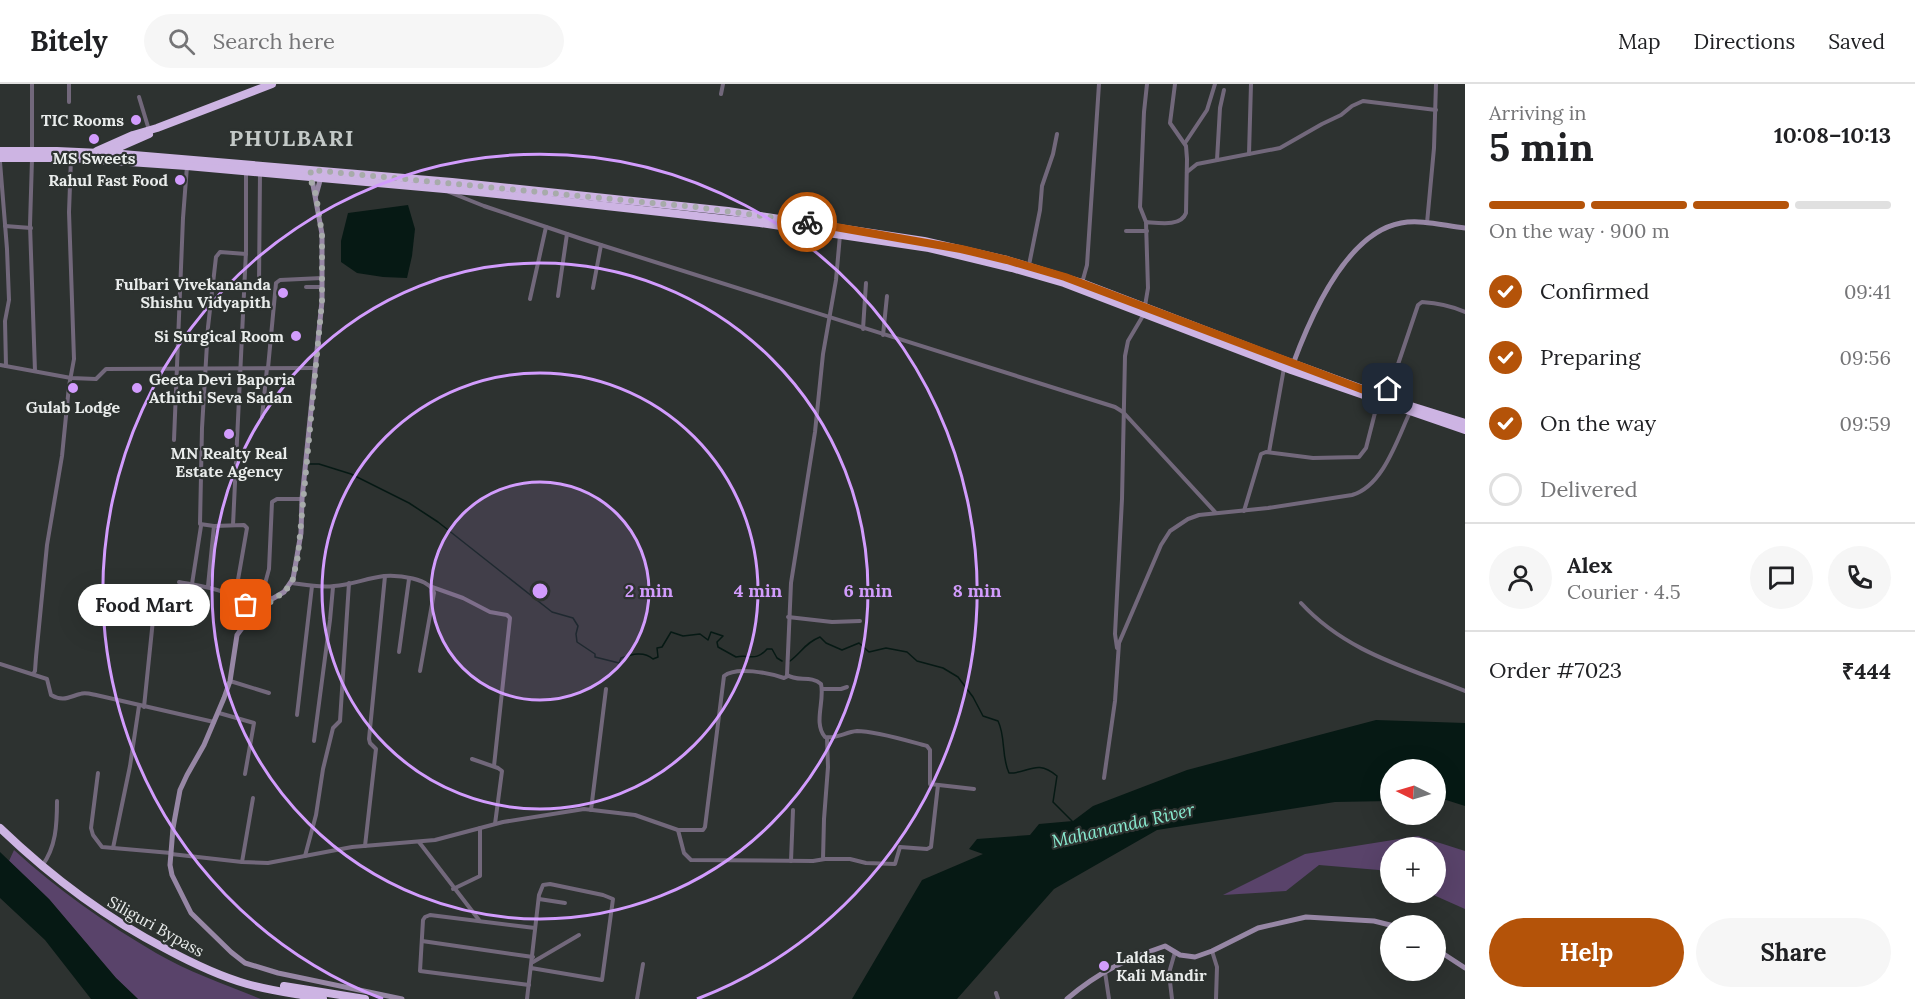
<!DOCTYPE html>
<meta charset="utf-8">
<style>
:root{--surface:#fff;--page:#f6f6f6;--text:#202124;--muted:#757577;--line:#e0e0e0;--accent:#b45309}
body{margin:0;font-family:Lora,serif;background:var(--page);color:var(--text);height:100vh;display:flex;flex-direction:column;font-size:22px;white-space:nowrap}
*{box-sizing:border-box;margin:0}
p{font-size:20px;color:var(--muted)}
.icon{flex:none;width:33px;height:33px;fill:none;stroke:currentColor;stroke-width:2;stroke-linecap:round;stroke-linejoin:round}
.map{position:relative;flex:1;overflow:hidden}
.drawer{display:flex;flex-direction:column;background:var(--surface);width:450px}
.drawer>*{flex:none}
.needle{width:39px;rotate:275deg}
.tools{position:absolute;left:1380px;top:675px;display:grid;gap:12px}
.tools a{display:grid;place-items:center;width:66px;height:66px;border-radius:50%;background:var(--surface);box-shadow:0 6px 24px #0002;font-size:30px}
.pin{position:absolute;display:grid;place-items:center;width:51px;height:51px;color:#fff;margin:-26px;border-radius:12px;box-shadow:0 3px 9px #0006}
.courier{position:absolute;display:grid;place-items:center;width:60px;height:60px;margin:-30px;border:4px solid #b45309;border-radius:50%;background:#fff;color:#222;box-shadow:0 2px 8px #0007}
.bubble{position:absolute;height:42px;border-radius:21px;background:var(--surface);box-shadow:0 6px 24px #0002;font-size:20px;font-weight:700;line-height:42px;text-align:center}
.head em{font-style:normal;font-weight:700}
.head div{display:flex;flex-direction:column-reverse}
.head{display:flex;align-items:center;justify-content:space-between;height:102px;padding:0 24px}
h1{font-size:39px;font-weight:700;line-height:45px}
.bar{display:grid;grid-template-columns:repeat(4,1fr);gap:9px 6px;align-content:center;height:72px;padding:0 24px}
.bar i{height:8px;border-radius:4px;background:var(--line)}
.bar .active{background:var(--accent)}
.bar p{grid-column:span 4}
.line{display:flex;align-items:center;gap:15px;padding:0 24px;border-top:2px solid var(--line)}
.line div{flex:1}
.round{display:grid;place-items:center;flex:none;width:63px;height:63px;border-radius:32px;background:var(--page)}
ol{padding:0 24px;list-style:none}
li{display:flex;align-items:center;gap:18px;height:66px}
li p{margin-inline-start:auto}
li .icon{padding:6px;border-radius:50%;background:var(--accent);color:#fff;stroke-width:4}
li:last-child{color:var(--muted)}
li i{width:33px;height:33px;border:3px solid var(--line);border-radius:50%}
.cta{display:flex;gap:12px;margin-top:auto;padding:12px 24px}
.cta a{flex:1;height:69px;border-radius:36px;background:var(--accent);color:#fff;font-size:24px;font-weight:700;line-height:69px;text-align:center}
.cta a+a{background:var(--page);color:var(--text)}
header{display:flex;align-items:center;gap:36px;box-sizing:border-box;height:84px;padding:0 30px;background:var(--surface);border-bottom:2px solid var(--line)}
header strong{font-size:28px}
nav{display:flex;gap:33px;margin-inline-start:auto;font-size:21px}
.search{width:420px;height:54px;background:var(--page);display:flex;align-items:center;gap:15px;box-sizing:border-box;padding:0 21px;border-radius:33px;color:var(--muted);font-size:22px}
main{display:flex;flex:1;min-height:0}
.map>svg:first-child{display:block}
</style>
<header>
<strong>Bitely</strong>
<div class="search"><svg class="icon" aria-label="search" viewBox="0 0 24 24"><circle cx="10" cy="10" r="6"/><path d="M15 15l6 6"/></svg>Search here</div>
<nav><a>Map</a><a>Directions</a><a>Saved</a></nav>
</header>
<main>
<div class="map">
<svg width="1465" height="915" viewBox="0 0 1465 915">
<rect width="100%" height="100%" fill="#2d3230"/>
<g fill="#59436a">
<path d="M1418 752 1465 767V825L1429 809 1436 808V764H1390V791L1379 786 1319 781 1286 807 1223 811 1305 770Z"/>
<path d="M14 766C58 806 105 839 156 869 189 888 226 901 261 915H138L116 894 49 815 9 777Z"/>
</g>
<g fill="#061914">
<path d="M408 121 415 145 412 172 407 194 383 193 357 189 341 178V157L348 129Z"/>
<path d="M1376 636 1465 639V722L1443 715 1436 716V686H1390V717L1335 718 1157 746 1054 805 957 915H852L922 796 983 770 969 765 977 755 1030 751 1039 740 1073 737 1093 722 1187 686Z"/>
<path d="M0 768 49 815 116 894 138 915H91L45 856 0 814Z"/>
</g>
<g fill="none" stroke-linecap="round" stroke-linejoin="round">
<g stroke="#061914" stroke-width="1.5">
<path d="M310 380H319L351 390 409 419 438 438 552 528 573 534 578 542 576 550 577 558 595 570V573L619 579 621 574C632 570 644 567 653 575L658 573 657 564 662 563 671 548 683 552 700 550 708 556 711 548 723 552 717 558 718 563 736 573C749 570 756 578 767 565H772L777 574 782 577"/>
<path d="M790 577C802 568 805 559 820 553L826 559 842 566 859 559 869 568 886 564 907 568 917 577 943 584 958 593 973 613 983 632 998 637C1006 653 1001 672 1009 689 1028 690 1036 674 1057 692L1053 718 1072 737"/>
</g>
<g stroke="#72687b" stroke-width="4">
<path d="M69 0V18"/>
<path d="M721 10 723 0"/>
<path d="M139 13 149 46"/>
<path d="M1185 59 1207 26 1215 0"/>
<path d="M32 66V0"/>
<path d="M1249 70 1251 0"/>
<path d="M32 75 30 141 35 287"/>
<path d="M1217 76 1220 24 1224 6"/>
<path d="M0 78 7 165 9 216 5 237 6 282"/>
<path d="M1187 88 1197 80 1280 64 1322 40 1341 31 1352 22 1363 17 1436 26"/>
<path d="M449 108 484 122 582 155 1115 323 1123 328 1216 429"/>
<path d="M1146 138 1140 123 1144 28 1147 0"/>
<path d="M1427 139 1434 64 1436 0"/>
<path d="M5 142 31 144"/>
<path d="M1126 147H1147"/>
<path d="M840 151 836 196 823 270 815 348 791 499 787 591C797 598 811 591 821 600 825 617 813 639 825 653 837 655 845 648 857 647 876 647 908 657 927 662L930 666V700L974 705"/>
<path d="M1029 181 1040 126 1042 102 1053 70 1057 50"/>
<path d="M1082 199 1087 181 1099 0"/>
<path d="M244 203 255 204 259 201 260 89"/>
<path d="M306 203H322"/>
<path d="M593 204 601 161"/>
<path d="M558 212 567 150"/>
<path d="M530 215 546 143"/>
<path d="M1145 222 1148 204 1146 138C1159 139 1181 143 1186 129L1187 75 1186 62 1170 39 1175 0"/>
<path d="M863 245 866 199"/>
<path d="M883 251 887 212"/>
<path d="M0 281 71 294 96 295 106 285 315 284"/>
<path d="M268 284 276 199 280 196 322 194"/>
<path d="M1372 308 1376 303 1386 306 1390 304 1418 221 1422 218C1437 219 1452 222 1465 228"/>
<path d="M262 333 267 284"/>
<path d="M174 356 183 134 187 82"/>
<path d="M1269 368 1284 284"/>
<path d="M1244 427 1261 370 1266 368 1313 374 1359 373 1366 364 1378 317"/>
<path d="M233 441 246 167V88"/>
<path d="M179 498C206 503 237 506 254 530"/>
<path d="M292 499C306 501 320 504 334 502 351 501 367 494 384 492 398 491 430 494 434 509L420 587"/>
<path d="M192 500 201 442"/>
<path d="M208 502 214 442"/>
<path d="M432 503 463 514 490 528 507 531 510 534 494 682"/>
<path d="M235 513 247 444 244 441 214 442 200 440 202 344 208 243 216 173 220 168 246 170"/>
<path d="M272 515 263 507 269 485 272 418 277 415H302"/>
<path d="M1301 519C1346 568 1406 583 1465 607"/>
<path d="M788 533 832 538 860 537"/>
<path d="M1117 564 1115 550 1122 415 1125 272 1128 257 1144 230"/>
<path d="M399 568 409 495"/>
<path d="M0 580 47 595 51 611C63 618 69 613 80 610 85 608 91 610 96 611L214 638"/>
<path d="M33 590 35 587 36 573 47 461 62 372 69 302 74 275 69 128 71 74"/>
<path d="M230 597 269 609"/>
<path d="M822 605H841L847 603"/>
<path d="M144 623 154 526"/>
<path d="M219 629 254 639 245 690"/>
<path d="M297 631 312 502"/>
<path d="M314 657 330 536 333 503"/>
<path d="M472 675 498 684 502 687 495 740"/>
<path d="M98 689 91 744 93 751 102 763 171 769"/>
<path d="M1104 694 1115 617 1119 559 1161 461 1170 447 1188 435 1199 431 1268 424 1352 411C1383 402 1397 356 1410 328"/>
<path d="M591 726 606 605"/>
<path d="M678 746 684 769 691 776 813 777 825 775H850L866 779 895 780 900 763 927 765 931 763 938 701"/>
<path d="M419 758 479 836"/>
<path d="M365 762 376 665 370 659 369 655 385 492"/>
<path d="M113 764 130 682 139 622"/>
<path d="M171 770 242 778 268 779 352 763 435 756 503 738 584 725 635 731 678 746H703L705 743 724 592C736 582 769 589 784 594L788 592"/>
<path d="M305 772 316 731 323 685 333 644 340 637 349 499"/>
<path d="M823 775 824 735 828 683 827 654"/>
<path d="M791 777 793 726"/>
<path d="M242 778 253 714"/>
<path d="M42 782C56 763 57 741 57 717"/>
<path d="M453 805 480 792V744"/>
<path d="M539 815 565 819"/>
<path d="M422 857 533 873"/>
<path d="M1212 867 1217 883 1216 915"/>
<path d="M533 878 579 851"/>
<path d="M1105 888 1109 915"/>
<path d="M529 901 420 887 423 836 425 833 430 831 535 844"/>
<path d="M996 909 998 915"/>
<path d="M527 915 539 811 543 801 550 800 603 811 613 815 602 896 531 884"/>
<path d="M637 915 643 880"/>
<path d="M1172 915 1169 889 1175 868"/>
</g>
<g stroke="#9787a5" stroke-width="5">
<path d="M311 90 322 150V217L302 415 301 449 293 495 284 508 272 515 248 536 237 551 230 597 224 614 204 661 187 691 180 706 173 744 170 781 172 791 191 829 231 868 245 879 278 889 402 915"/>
<path d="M316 111 321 93"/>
<path d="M1293 280C1310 234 1346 149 1401 139 1421 135 1445 142 1465 144"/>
<path d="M1436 865 1465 884"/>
<path d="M1067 915C1098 888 1127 875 1165 862L1180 871 1195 873 1212 867 1258 844 1306 833 1374 837 1394 842"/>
</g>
<g stroke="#cdb4e3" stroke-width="8">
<path d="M0 67H57L122 70 452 98 728 127 924 157 1007 176 1082 199 1278 274 1398 318 1465 339"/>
<path d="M97 67 133 51 157 44 272 0"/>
<path d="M108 68 149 50"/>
<path d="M0 74H71L187 82 478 108 760 139 929 164 1012 184 1064 199 1291 286 1465 346"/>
<path d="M0 744C51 793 104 833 166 865 192 879 219 892 247 900 272 907 298 910 323 915"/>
<path d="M284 902 365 915"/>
</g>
</g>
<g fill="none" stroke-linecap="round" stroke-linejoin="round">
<path stroke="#a7abaa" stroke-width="6" stroke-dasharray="0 10.8" d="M246 521 254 530 284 508 292 499 298 472 322 217V150L316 111 310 94 311 86 695 123 807 138"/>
<path stroke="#b45309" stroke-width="8" d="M807 138 961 165 1007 176 1065 193 1372 309 1376 303 1388 305"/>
</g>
<circle cx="540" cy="507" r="109" fill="#d29cfd" fill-opacity=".12"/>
<g fill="none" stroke="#d29cfd" stroke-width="3">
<circle cx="540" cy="507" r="109"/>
<circle cx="540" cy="507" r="218"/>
<circle cx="540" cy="507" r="328"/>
<path d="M383 915A437 437 0 1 1 697 915"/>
</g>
<g fill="#d29cfd" stroke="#2d3230" stroke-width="2">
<circle cx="136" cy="36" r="6"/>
<circle cx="94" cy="55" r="6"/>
<circle cx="180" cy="96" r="6"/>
<circle cx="283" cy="209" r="6"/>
<circle cx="296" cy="252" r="6"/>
<circle cx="73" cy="304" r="6"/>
<circle cx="137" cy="304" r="6"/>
<circle cx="229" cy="350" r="6"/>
<circle cx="1104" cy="882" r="6"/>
</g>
<g text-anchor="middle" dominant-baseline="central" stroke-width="4.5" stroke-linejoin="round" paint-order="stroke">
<g font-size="16" font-weight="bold" fill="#e9eceb" stroke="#2d3230" text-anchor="end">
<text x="124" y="36">TIC Rooms</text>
<text x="94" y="74" text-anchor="middle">MS Sweets</text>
<text x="168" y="96">Rahul Fast Food</text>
<text x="271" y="200">Fulbari Vivekananda<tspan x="271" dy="18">Shishu Vidyapith</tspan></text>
<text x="284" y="252">Si Surgical Room</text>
<text x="149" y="295" text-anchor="start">Geeta Devi Baporia<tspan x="149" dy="18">Athithi Seva Sadan</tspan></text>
<text x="73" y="323" text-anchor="middle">Gulab Lodge</text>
<text x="229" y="369" text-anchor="middle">MN Realty Real<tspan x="229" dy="18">Estate Agency</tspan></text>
<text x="1116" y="873" text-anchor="start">Laldas<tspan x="1116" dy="18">Kali Mandir</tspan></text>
</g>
<g font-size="16" fill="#e9eceb" stroke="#2d3230">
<text transform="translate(156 842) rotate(29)">Siliguri Bypass</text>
</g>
<g font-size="18" font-style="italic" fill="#89ecd1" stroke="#2d3230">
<text transform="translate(1123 741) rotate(-13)">Mahananda River</text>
</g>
<g font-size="22" font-weight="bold" letter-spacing="1.5" fill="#c3c9c7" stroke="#2d3230">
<text x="292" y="54">PHULBARI</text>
</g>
</g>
<circle cx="540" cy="507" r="9" fill="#d29cfd" stroke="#2d3230" stroke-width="3"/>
<g font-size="18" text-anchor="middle" font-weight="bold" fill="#d29cfd" stroke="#2d3230" stroke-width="4.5" stroke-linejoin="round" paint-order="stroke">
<text x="649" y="513">2 min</text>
<text x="758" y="513">4 min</text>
<text x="868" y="513">6 min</text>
<text x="977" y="513">8 min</text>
</g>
</svg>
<div class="tools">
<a><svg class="needle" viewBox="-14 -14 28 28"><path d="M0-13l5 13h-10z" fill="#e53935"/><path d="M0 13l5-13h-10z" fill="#757577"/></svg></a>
<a>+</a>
<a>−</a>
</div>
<div class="pin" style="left:246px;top:521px;background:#ea580c"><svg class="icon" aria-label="bag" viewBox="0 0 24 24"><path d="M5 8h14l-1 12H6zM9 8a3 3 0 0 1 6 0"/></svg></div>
<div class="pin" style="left:1388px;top:305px;background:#1f2937"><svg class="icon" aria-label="home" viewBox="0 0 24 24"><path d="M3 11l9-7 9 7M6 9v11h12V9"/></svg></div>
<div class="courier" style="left:807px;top:138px"><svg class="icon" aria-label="bike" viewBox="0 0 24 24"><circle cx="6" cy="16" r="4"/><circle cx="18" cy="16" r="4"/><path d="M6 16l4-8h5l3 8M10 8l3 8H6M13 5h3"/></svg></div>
<div class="bubble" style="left:78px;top:500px;width:132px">Food Mart</div>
</div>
<section class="drawer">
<div class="head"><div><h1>5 min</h1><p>Arriving in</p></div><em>10:08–10:13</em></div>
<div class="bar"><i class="active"></i><i class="active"></i><i class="active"></i><i></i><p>On the way · 900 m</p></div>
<ol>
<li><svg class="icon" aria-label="check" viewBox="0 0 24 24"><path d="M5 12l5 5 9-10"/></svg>Confirmed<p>09:41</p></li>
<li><svg class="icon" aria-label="check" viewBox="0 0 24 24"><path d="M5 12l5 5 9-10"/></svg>Preparing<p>09:56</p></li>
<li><svg class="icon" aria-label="check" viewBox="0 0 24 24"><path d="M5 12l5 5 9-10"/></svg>On the way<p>09:59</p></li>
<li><i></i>Delivered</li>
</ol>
<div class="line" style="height:108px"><a class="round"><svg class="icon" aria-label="person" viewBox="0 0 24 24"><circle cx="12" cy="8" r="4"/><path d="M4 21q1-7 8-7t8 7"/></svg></a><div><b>Alex</b><p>Courier · 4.5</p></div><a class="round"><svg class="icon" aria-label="chat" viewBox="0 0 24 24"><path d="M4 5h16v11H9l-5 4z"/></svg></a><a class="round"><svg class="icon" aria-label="phone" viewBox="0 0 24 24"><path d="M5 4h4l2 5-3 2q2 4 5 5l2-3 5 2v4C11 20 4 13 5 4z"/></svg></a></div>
<div class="line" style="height:78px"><div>Order #7023</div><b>₹444</b></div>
<div class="cta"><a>Help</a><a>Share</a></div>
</section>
</main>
